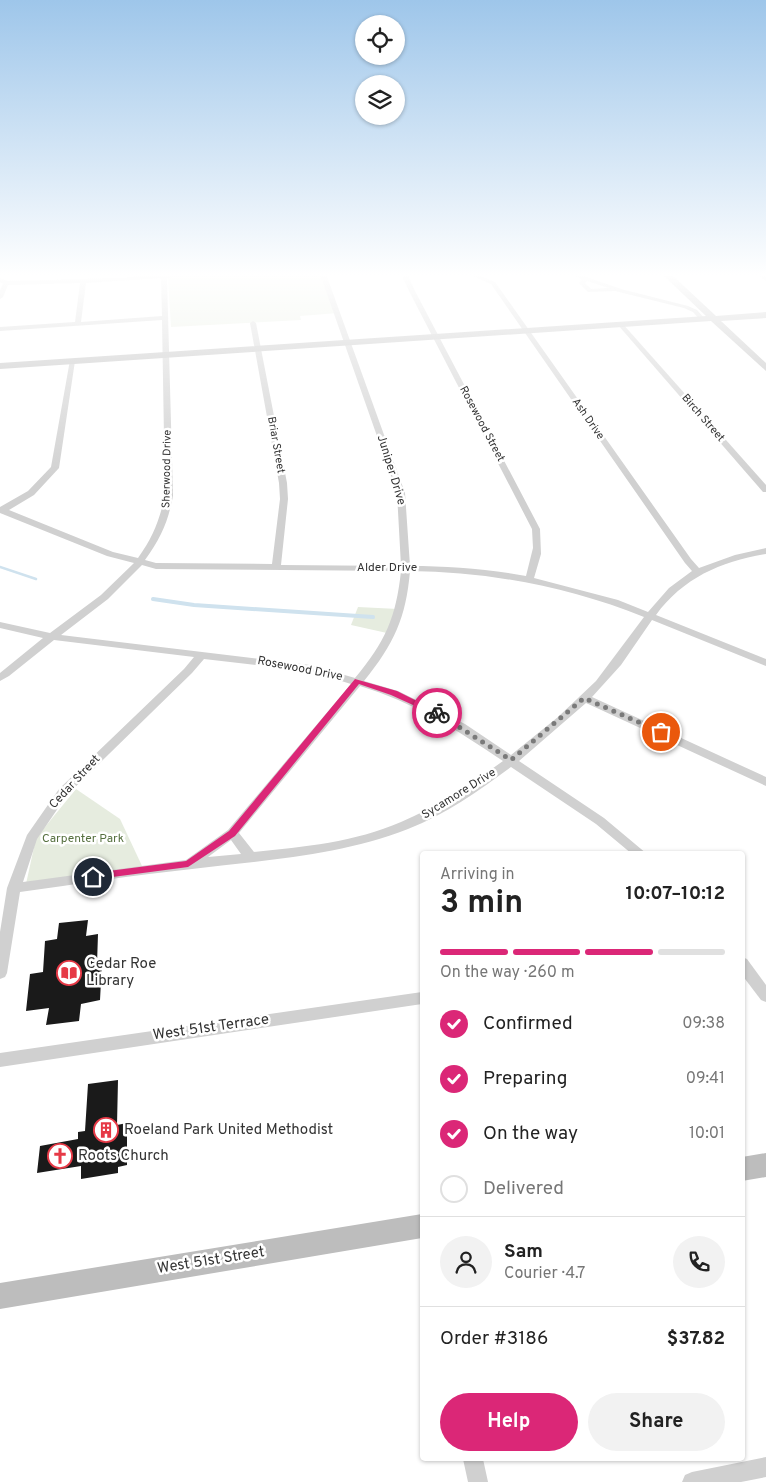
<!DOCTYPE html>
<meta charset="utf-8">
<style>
:root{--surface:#fff;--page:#f2f2f2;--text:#222;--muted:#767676;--line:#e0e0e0;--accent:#db2777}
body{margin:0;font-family:Overpass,sans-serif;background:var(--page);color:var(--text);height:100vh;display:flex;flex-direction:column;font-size:19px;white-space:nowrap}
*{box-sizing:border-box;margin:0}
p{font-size:16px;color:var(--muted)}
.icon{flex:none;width:28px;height:28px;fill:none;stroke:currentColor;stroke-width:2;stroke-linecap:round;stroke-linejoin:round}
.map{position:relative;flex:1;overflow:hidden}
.panel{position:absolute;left:420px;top:851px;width:325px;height:610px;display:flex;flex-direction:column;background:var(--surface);border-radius:5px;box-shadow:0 1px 4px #0004}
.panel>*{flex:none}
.controls{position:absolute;left:355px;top:15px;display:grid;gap:10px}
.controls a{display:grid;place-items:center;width:50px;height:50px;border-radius:50%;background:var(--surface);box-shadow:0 1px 4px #0004;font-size:25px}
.pin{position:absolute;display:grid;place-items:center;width:42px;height:42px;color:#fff;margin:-21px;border:2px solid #fff;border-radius:50%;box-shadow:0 1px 5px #0007}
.courier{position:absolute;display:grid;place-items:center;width:50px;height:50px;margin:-25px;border:4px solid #db2777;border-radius:50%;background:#fff;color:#222;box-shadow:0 1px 6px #0007}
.summary em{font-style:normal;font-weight:700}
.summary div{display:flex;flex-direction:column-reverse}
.summary{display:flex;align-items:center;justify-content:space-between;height:85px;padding:0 20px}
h1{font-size:32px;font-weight:700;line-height:38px}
.bar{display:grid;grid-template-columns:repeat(4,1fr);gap:8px 5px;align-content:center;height:60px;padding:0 20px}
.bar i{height:6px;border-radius:4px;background:var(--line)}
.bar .on{background:var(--accent)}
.bar p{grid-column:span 4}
.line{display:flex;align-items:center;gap:12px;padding:0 20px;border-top:1px solid var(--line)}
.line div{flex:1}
.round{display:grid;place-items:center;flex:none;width:52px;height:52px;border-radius:26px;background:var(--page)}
ol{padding:0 20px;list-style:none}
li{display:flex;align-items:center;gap:15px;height:55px}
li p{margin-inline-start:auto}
li .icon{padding:5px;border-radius:50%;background:var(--accent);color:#fff;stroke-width:4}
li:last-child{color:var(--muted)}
li i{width:28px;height:28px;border:2px solid var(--line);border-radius:50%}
.cta{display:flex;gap:10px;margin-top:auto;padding:10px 20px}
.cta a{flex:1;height:58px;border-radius:30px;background:var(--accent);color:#fff;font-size:20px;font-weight:700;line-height:58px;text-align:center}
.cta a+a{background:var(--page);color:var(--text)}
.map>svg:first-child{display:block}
</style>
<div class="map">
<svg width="766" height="1482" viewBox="0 0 766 1482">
<rect width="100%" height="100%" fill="#fff"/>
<g fill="#e6ecdf">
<path d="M200 274H323L338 313 300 316 301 320 171 327 168 277Z"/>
<path d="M358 607 398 609 387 633 351 625Z"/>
<path d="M76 789 120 819 143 868 26 884 36 838Z"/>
</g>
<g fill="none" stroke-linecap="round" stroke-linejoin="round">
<path stroke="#cfe2ee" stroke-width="2.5" d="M0 567 36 579"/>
<path stroke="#cfe2ee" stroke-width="4" d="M153 599 194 605 373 617"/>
</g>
<g fill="#1a1a1a">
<path d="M88 920 86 936 98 934 97 964 102 963 100 1000 81 1004 79 1021 46 1025 49 1008 26 1011 30 974 43 972 45 941 57 939 59 923Z"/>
<path d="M118 1080 117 1125 127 1123V1165L118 1167V1173L81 1179V1166L37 1173 40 1146 78 1139V1132L85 1131 88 1084Z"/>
</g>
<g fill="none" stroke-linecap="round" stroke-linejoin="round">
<g fill="#d0d0d0" fill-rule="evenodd">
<path d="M164 274H191L167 278 173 496C168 522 161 538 145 560L156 563 272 564 280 499 279 483 250 323 253 321 256 323 287 483 288 499 281 565 401 566 397 493 320 274H326L405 493 410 566C449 566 487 569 526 576L533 548 532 529 409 291 403 278 405 274H411L409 278 415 291 540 529 541 554 534 578 618 600 648 612 669 588 692 571 685 563 491 284 468 274H476L495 282 691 559 699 568 735 555 766 548V554C722 561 683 578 656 615L766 659V666L652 620 621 665 592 697 766 777V786L586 703 519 761 604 818 647 854H632L596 824 511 767C480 790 445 815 408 829 339 856 265 860 192 869 135 875 77 884 20 892L7 973 5 977 0 979V932L7 888 27 835 59 789 184 669 194 657 54 640 9 676 0 681V673L43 638 0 628V622L50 633 101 595 134 563 107 556 0 513V507L28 491 51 467 70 360 75 361 59 468 34 495 9 510 113 552 138 558C153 537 159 521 165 496L162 320 0 331V327L75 322 80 283 8 285 3 297 0 299V290L3 284 0 282V278L7 281 119 278ZM161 278 162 316 81 322 86 283ZM142 565 156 569 401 571C396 618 385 642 355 678L310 665 61 635 108 599ZM410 571C491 572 569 587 644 617L596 681 558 717 511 755 465 724 398 691 364 681C394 644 406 618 410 571ZM204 659 309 671 351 684 228 830 186 860 23 882 37 839 67 795 192 673ZM360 686C413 702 457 730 503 761 471 784 437 807 401 822 355 842 304 847 254 852L239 833ZM231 840 241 854 208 857Z"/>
<path d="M569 274H578L621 289 688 306 697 310 705 319 700 320 693 312 684 308 615 291 588 292 579 283 582 279ZM587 281 609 288 591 289 585 283Z"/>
<path d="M757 274 766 276V281Z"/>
<path d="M618 323H622L766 485V492H763L618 325Z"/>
<path d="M742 957 747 959 766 985V1002L761 1000 742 975Z"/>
<path d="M422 992V1004L0 1067V1053Z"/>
<path d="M766 1457V1477L741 1482H682L685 1475 692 1472Z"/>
<path d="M463 1459H483L488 1482H468Z"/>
</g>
<g fill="#bdbdbd" fill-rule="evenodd">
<path d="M662 274H671L716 316 766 312V318L721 321 766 363V371L711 321 0 369V363L706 316Z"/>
<path d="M766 1153V1177L742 1181V1157Z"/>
<path d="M422 1214V1238L0 1309V1283Z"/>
</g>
</g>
<linearGradient id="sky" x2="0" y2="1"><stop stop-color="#9ec6ea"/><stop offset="0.57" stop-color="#fff"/><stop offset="1" stop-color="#fff" stop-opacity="0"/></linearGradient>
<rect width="766" height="482" fill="url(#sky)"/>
<path fill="#db2777" d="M355 679 397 691 441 713 435 715 391 695 359 684 235 836 188 867 90 880V875L93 873 186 861 229 831Z"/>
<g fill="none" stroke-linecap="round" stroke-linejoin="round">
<path stroke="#7a7a7a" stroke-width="5" stroke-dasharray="0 9" d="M437 713 511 760 584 698 661 732"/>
</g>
<defs>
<symbol id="library-ring" viewBox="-11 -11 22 22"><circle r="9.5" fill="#fff" stroke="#e63946" stroke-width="1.5"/><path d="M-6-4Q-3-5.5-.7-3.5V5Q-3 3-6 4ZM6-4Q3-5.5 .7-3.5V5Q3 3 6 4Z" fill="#e63946"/></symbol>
<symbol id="building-ring" viewBox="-11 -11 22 22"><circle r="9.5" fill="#fff" stroke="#e63946" stroke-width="1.5"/><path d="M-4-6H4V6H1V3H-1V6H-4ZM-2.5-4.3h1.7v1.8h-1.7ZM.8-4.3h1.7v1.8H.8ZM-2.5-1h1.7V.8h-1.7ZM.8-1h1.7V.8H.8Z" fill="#e63946"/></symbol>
<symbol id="church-ring" viewBox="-11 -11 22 22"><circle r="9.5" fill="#fff" stroke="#e63946" stroke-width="1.5"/><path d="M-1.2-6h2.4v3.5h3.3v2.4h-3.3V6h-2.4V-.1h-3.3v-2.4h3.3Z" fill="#e63946"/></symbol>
</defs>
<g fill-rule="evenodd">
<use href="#library-ring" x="55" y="959" width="28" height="28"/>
<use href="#building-ring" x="92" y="1116" width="28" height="28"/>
<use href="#church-ring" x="46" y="1142" width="28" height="28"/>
</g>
<g text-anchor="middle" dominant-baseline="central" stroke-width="5" stroke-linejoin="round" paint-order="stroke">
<g font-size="11" fill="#333" stroke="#fff">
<text transform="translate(703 418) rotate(49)">Birch Street</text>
<text transform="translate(588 419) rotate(55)">Ash Drive</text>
<text transform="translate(482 424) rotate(62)">Rosewood Street</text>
<text transform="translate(276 445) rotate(80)">Briar Street</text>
<text transform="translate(167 469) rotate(-89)">Sherwood Drive</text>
</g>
<g font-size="12" fill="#333" stroke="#fff">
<text transform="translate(391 470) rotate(73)">Juniper Drive</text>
<text x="387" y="568">Alder Drive</text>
<text transform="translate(300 669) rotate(11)">Rosewood Drive</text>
<text transform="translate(75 782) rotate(-47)">Cedar Street</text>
<text transform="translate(459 794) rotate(-32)">Sycamore Drive</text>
</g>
<g font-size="12" fill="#56703f" stroke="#fff">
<text x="83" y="839">Carpenter Park</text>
</g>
<g font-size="15" fill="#333" stroke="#fff" text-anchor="start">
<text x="86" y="964">Cedar Roe<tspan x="86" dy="17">Library</tspan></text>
<text x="124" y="1130">Roeland Park United Methodist</text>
<text x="78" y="1156">Roots Church</text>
</g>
<g font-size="15" fill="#333" stroke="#fff">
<text transform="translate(211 1028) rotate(-8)">West 51st Terrace</text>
<text transform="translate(211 1261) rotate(-9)">West 51st Street</text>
</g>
</g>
</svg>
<div class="controls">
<a><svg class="icon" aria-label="locate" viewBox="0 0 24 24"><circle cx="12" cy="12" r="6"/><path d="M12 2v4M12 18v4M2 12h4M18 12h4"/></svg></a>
<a><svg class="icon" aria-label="layers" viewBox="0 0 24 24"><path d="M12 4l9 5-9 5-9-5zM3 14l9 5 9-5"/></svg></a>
</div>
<div class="pin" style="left:661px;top:732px;background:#ea580c"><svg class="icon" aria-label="bag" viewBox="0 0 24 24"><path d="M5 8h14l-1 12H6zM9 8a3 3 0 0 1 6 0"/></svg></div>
<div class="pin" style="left:93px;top:877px;background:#1f2937"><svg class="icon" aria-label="home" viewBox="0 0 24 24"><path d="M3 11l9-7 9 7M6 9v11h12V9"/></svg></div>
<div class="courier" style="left:437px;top:713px"><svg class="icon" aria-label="bike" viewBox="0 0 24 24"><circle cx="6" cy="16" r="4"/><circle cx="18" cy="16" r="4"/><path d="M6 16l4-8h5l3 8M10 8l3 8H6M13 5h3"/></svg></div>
<section class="panel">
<div class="summary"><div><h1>3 min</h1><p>Arriving in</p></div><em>10:07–10:12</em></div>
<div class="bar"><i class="on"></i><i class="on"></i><i class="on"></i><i></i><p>On the way · 260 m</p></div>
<ol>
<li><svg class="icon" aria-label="check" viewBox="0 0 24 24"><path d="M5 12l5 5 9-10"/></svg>Confirmed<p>09:38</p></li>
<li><svg class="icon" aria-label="check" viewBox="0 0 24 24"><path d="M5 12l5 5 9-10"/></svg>Preparing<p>09:41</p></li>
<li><svg class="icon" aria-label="check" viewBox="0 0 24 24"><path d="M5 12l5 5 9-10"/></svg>On the way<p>10:01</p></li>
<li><i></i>Delivered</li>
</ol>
<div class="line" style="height:90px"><a class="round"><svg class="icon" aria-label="person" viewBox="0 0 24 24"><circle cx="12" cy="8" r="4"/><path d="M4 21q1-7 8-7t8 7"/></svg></a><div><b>Sam</b><p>Courier · 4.7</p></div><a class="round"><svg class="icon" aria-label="phone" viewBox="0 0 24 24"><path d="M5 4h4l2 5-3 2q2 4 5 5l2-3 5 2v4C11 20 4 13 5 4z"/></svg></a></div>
<div class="line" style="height:65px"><div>Order #3186</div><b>$37.82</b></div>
<div class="cta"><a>Help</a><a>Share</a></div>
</section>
</div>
